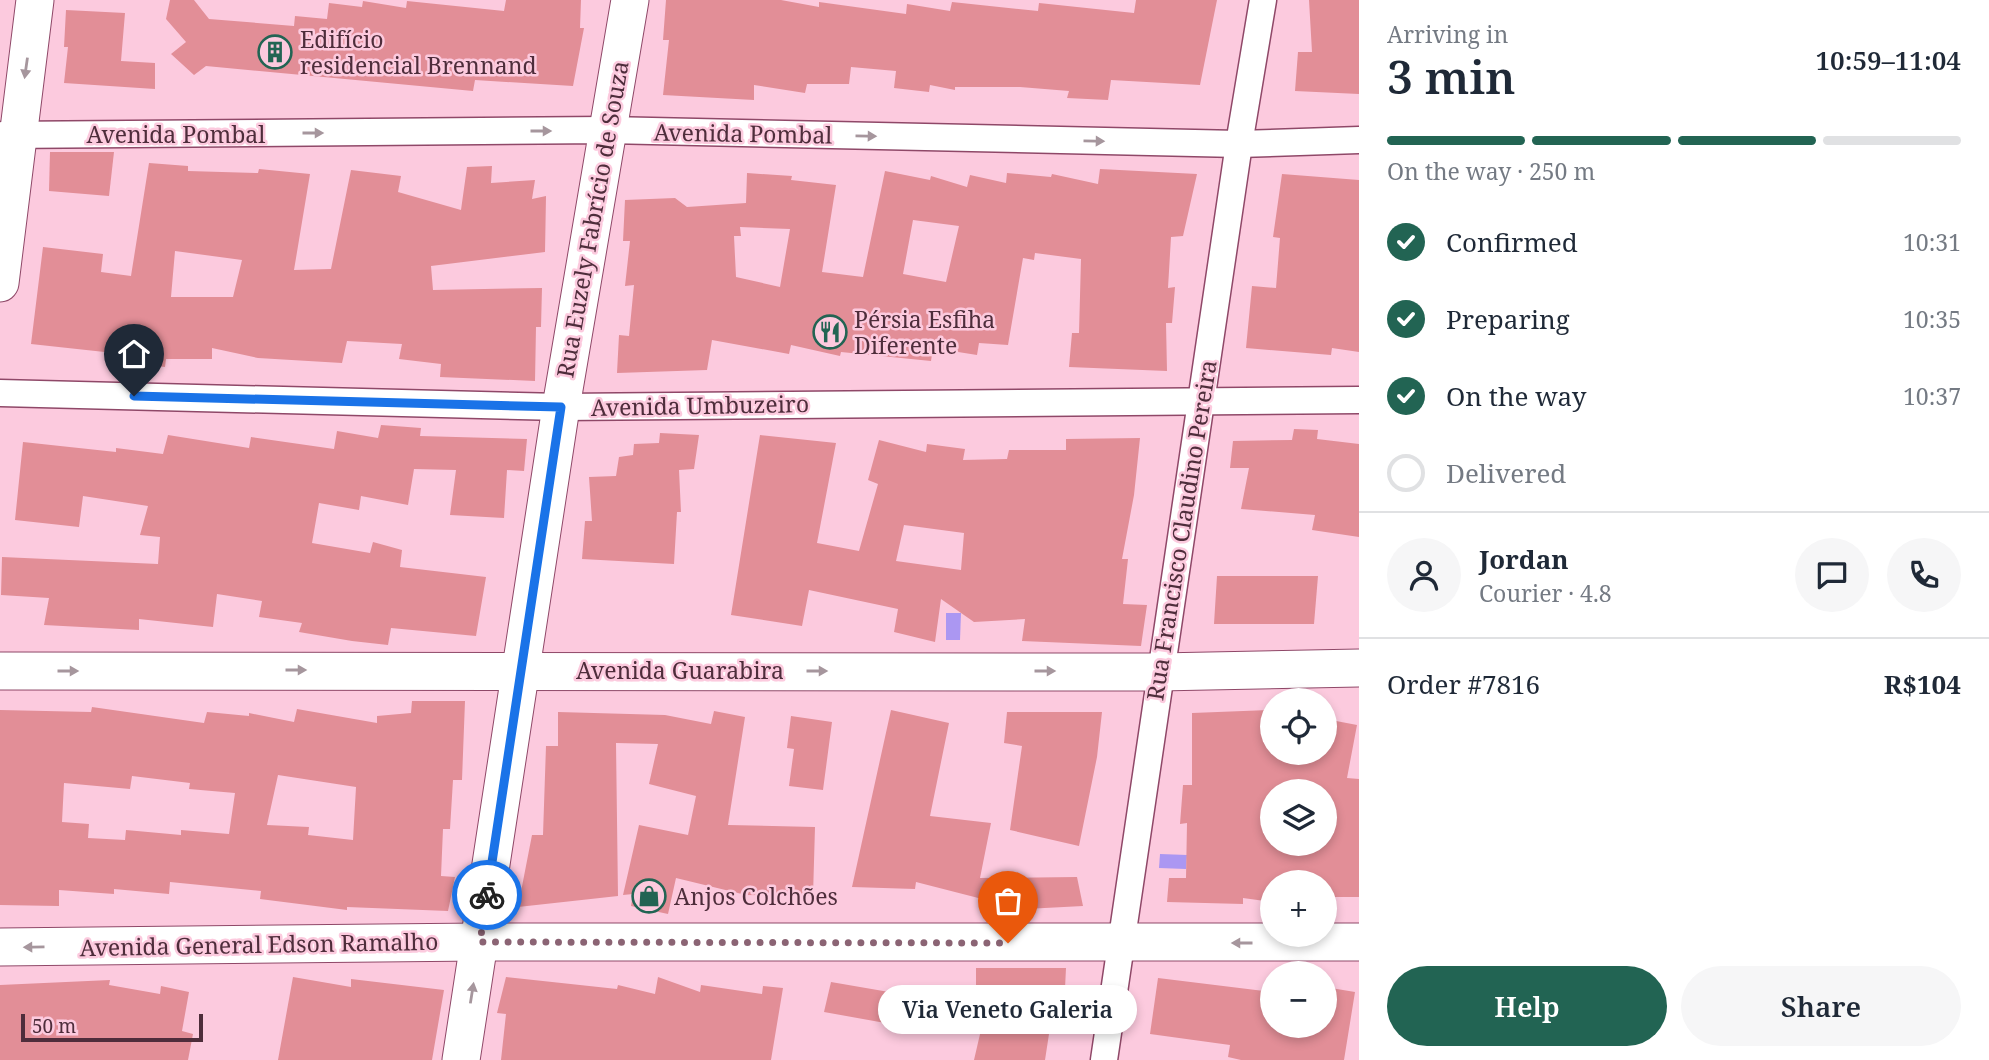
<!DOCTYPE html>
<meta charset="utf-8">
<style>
:root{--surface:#fff;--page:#f6f6f7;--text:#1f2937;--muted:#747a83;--line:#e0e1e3;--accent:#226453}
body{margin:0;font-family:"Noto Serif",serif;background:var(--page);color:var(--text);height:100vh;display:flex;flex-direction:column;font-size:26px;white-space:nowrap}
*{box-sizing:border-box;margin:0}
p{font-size:23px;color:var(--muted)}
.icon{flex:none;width:38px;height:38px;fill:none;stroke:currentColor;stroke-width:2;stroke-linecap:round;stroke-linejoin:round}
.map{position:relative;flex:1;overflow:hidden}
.side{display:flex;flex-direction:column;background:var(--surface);width:630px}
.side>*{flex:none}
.buttons{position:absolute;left:1260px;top:688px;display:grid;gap:14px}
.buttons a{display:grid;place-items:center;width:77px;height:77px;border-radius:50%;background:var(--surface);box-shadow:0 4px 10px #0003;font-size:35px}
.scale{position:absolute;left:21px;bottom:18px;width:182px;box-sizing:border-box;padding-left:7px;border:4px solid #4e2d3b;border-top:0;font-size:19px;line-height:24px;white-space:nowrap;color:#4e2d3b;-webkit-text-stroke:5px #fccade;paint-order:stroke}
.pin{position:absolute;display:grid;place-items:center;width:60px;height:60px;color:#fff;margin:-72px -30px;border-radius:50% 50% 50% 0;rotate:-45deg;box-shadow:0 0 7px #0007}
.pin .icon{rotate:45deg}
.courier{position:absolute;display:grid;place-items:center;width:70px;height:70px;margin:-35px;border:5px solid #1a73e8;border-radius:50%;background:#fff;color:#222;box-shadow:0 2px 9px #0007}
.bubble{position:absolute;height:49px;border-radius:24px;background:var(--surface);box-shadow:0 4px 10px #0003;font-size:23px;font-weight:600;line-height:49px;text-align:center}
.summary em{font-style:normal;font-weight:600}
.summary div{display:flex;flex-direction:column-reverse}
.summary{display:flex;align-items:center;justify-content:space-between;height:119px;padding:0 28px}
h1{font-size:46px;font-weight:600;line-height:52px}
.bar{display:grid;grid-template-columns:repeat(4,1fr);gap:10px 7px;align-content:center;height:84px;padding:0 28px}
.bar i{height:9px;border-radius:5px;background:var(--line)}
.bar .selected{background:var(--accent)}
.bar p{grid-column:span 4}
.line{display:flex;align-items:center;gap:18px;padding:0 28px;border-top:2px solid var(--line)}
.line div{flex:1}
.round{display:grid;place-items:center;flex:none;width:74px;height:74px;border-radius:37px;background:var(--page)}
ol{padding:0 28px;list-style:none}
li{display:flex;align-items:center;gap:21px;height:77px}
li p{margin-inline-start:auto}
li .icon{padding:7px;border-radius:50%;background:var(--accent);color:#fff;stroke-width:4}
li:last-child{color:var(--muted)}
li i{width:38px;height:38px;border:4px solid var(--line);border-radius:50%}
.primary-button{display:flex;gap:14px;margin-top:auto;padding:14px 28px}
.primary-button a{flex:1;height:80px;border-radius:42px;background:var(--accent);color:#fff;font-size:28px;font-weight:600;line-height:80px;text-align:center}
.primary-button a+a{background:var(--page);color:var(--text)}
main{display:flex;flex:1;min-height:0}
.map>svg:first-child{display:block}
</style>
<main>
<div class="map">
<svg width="1359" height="1060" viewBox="0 0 1359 1060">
<rect width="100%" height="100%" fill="#fccade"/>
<g fill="#ab97f2">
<path d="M946 613H961L960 640H946Z"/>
<path d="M1160 854 1187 855 1186 869 1159 868Z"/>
</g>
<g fill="#e28e97" fill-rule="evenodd">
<path d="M170 0H194L209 19 294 26 295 16 327 19 329 3 362 7 363 1 406 8 407 1 504 11 506 0H581L580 28H584L573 86 475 80 473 91 206 66 194 75 171 54 186 42 166 19Z"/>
<path d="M666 0H781L819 7V2L906 14 907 4 950 11 952 2 1038 11 1039 3 1134 13 1136 0H1217L1200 85 1111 80 1108 100 1067 98 1069 91 1020 87H955V90L930 85 929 92 894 88 896 71 851 67 849 84H807L805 93 754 85V100L663 95 669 40H663Z"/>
<path d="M1309 0H1359V94L1295 91 1298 52H1312Z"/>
<path d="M66 10 125 13 121 61 155 63V89L64 83 68 47H64Z"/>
<path d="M50 152H114L109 196 49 191Z"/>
<path d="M149 163 188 166V171L258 173 259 169 310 174 294 270 331 269 351 170 401 176 398 192 461 210 467 167 492 166 491 183 535 180 532 199 546 196 545 252 431 266 433 290 542 288 541 327H536L535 381 440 377 441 364 399 359 402 344 347 341 342 363 258 358 212 348V359H166L165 367 122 362 123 354 31 344 43 247 103 254 101 272 131 276ZM175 251 242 260 233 297H171Z"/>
<path d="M1100 169 1197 174 1183 236 1171 237 1168 288 1175 287 1172 323H1166L1167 371 1069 367 1072 333H1079L1081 259 1035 253 1034 260 1023 258 1008 345 979 343 977 355 933 348 931 361 841 352 840 356 791 345 789 354 712 340 707 370 617 373 619 335 629 336 634 285 625 286 630 241H623L625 200 675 198 687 207 746 203 747 173 792 176 791 180 836 185 822 272 863 277 885 171 930 180 931 176 967 187 970 175 1006 183 1007 173 1051 177 1052 174 1098 184ZM913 220 959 226 946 282 903 274ZM740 227 790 229 780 287 736 277 734 236H741Z"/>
<path d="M1282 174 1359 180V352L1332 348 1331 355 1246 348 1252 286 1276 288 1280 238 1273 237Z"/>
<path d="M381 425 421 428 420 436 527 439 524 471 507 470 504 518 450 515 456 470 414 469 408 505 361 496 359 510 319 503 312 543 370 553 373 542 402 550 400 567 486 577 476 636 391 628 388 645 352 641 299 632 302 623 259 617 262 601 217 594 213 627 139 619V630L44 625 49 598 1 595 2 557 158 564 160 537 140 535 148 506 83 496 79 527 15 520 23 442 116 452V448L163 454 168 435 249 448 251 437 334 449 337 431 378 438Z"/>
<path d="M1294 429 1318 430 1317 439 1359 444V537L1312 530 1315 515 1241 509 1249 468H1230L1233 441 1292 440Z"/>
<path d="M660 433 699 435 694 469 679 470 681 512H677L674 564 582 559 585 521H592L589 477 616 476 619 457 633 455 634 444 659 443Z"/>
<path d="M760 435 836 443 817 543 859 551 878 484 868 480 879 440 926 452 927 444 965 449 963 460 1007 459 1009 450H1066V439L1140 438 1134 495 1122 559H1128L1123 604 1147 605 1141 646 1022 641 1025 619 974 622 941 599 935 642 894 632 898 609 809 590 802 626 731 615ZM904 525 964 533 961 570 896 561Z"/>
<path d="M1217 576H1318L1314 624H1214Z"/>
<path d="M412 701H465L462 780H453L450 829H443L441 876 455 877 448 911 347 907V910L260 899 261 891 170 882 169 894 114 889V894L59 890V906L0 905V710L91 712 92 707 204 723 207 712 249 716V713L294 722 297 709 377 723V716L411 713ZM278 775 356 787 353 840 308 835 309 827 267 825ZM132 776 190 783 189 789 235 793 229 834 181 830V835L126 830 125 840 88 838 89 824 62 822 64 783 130 789Z"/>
<path d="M891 710 949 723 930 816 991 823 980 878 1077 877 1083 906 990 911V901L916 882 915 889 852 887Z"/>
<path d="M1269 710 1270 752H1325V734L1328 735 1331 720 1357 725 1347 778 1359 779V897H1325V882H1272V902L1243 898V904L1167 902 1169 878H1186L1187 823 1180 824 1183 785H1192V713ZM1272 791H1325V844H1272Z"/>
<path d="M714 711 745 717 728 825 815 827 813 896 746 895 676 878 668 914 631 906 633 894 623 895 639 825 688 835 696 796 649 784 658 744 616 743 618 896 518 907 532 835H543L546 746H558V712L665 715 711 724Z"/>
<path d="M1007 712H1102L1097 757 1079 846 1010 830 1022 746 1004 743Z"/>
<path d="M791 716 832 722 823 790 789 786 794 749 787 748Z"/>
<path d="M976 968H1066L1064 1009 1053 1008 1045 1060H974L987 1004 976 1003Z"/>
<path d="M293 977 351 987V979L444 990 432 1060H278Z"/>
<path d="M506 977 617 989 618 985 655 994 658 977 700 992 701 985 762 994 763 986 783 988 771 1060H501L506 1014 497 1013Z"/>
<path d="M1158 978 1272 992 1271 1026H1325V987L1355 992 1344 1060H1241L1228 1057 1230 1045 1150 1034Z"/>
<path d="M110 980 109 985 160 994 161 986 189 992 182 1031 193 1034 188 1060H0V985Z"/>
<path d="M831 982 918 997 913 1028 824 1012Z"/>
</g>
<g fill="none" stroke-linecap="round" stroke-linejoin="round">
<defs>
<g id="street">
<path d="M2 135 607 130 1239 144 1359 140"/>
<path d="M0 393 561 407 1359 400"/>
<path d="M1104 1060 1239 144 1263 0"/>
</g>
<g id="secondary">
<path d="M0 283 35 0"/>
<path d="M0 671 1159 672 1359 668"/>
<path d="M0 947 480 942H1359"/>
<path d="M461 1060 561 407 630 0"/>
</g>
</defs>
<use href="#street" stroke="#8f4868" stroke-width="29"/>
<use href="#secondary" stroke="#8f4868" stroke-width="39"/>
<use href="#street" stroke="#fff" stroke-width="26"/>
<use href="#secondary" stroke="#fff" stroke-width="37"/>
</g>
<defs><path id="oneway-solid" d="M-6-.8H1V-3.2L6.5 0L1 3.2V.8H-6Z" transform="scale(1.75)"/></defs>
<g fill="#a6969d">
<use href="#oneway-solid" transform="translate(26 68) rotate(98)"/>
<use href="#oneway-solid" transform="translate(541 131)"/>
<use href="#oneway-solid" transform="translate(313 133)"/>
<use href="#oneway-solid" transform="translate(866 136) rotate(1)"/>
<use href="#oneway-solid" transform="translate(1094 141) rotate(1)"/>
<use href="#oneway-solid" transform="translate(296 670)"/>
<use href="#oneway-solid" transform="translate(68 671)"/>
<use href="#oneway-solid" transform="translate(817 671)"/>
<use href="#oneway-solid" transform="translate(1045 671)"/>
<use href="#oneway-solid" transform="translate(1242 943) rotate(180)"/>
<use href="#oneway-solid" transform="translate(34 947) rotate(179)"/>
<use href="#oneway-solid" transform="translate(472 993) rotate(-81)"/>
</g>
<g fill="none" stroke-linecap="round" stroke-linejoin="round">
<path stroke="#8b6474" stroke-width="7" stroke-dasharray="0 12.6" d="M487 895 480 942 1008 943"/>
<path stroke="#1a73e8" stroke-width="9" d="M134 396 561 407 487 895"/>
</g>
<defs>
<symbol id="building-ring" viewBox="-11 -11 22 22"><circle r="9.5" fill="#fccade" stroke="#226453" stroke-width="1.5"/><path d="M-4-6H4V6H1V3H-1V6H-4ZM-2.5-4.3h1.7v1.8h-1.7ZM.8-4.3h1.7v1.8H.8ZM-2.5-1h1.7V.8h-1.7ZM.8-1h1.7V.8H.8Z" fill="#226453"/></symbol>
<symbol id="restaurant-ring" viewBox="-11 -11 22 22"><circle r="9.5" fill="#fccade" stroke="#226453" stroke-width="1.5"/><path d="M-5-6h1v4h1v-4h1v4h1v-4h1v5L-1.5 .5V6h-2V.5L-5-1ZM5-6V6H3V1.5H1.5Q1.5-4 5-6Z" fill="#226453"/></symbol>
<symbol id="shop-ring" viewBox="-11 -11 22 22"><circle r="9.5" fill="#fccade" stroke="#226453" stroke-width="1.5"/><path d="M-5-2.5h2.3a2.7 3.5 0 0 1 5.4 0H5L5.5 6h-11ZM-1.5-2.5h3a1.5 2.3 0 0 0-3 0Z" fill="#226453"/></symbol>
</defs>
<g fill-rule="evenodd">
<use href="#building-ring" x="256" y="33" width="38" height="38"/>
<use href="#restaurant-ring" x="811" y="313" width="38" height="38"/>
<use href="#shop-ring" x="630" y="877" width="38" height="38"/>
</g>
<g text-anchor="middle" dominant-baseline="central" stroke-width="5" stroke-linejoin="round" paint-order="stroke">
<g font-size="23" fill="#4e2d3b" stroke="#fccade" text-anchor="start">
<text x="300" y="39">Edifício<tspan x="300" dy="26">residencial Brennand</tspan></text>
<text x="854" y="319">Pérsia Esfiha<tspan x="854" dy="26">Diferente</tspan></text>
<text x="674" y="896">Anjos Colchões</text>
</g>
<g font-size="23" fill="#4e2d3b" stroke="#fccade">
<text transform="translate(743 133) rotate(1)">Avenida Pombal</text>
<text x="176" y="134">Avenida Pombal</text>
<text transform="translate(592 219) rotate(-80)">Rua Euzely Fabrício de Souza</text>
<text transform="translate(700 405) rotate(-1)">Avenida Umbuzeiro</text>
<text transform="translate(1181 530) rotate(-81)">Rua Francisco Claudino Pereira</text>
<text x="680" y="670">Avenida Guarabira</text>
<text transform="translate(259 944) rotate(-1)">Avenida General Edson Ramalho</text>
</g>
</g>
</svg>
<div class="buttons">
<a><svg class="icon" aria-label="locate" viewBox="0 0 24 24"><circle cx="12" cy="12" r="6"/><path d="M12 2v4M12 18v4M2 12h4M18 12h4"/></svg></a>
<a><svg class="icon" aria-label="layers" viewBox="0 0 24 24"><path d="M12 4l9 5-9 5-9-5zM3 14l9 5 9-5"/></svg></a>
<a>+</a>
<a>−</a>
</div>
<div class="scale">50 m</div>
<div class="pin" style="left:1008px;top:943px;background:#ea580c"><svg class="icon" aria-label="bag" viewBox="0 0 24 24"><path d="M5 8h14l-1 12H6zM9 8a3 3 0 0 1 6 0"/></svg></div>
<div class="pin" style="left:134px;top:396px;background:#1f2937"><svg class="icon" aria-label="home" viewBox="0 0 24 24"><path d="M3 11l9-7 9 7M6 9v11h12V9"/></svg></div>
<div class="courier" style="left:487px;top:895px"><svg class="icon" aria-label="bike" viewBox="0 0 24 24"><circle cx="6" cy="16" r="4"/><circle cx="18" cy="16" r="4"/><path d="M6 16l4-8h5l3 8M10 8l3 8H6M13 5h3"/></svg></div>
<div class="bubble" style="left:878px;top:985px;width:259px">Via Veneto Galeria</div>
</div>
<section class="side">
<div class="summary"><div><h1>3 min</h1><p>Arriving in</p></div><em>10:59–11:04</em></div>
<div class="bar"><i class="selected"></i><i class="selected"></i><i class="selected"></i><i></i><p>On the way · 250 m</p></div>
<ol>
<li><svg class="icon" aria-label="check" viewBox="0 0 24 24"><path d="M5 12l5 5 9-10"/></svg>Confirmed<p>10:31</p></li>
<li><svg class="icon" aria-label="check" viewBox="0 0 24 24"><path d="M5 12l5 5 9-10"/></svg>Preparing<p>10:35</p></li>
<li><svg class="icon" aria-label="check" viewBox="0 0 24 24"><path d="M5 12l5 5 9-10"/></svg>On the way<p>10:37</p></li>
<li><i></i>Delivered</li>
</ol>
<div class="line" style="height:126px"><a class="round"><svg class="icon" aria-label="person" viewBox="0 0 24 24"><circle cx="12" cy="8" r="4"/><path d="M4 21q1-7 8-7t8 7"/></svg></a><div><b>Jordan</b><p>Courier · 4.8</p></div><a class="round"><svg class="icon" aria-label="chat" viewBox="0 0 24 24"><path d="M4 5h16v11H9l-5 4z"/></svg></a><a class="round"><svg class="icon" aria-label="phone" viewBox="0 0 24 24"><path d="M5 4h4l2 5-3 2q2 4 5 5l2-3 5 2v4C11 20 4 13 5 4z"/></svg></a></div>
<div class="line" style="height:91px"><div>Order #7816</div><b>R$104</b></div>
<div class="primary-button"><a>Help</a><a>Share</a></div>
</section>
</main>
